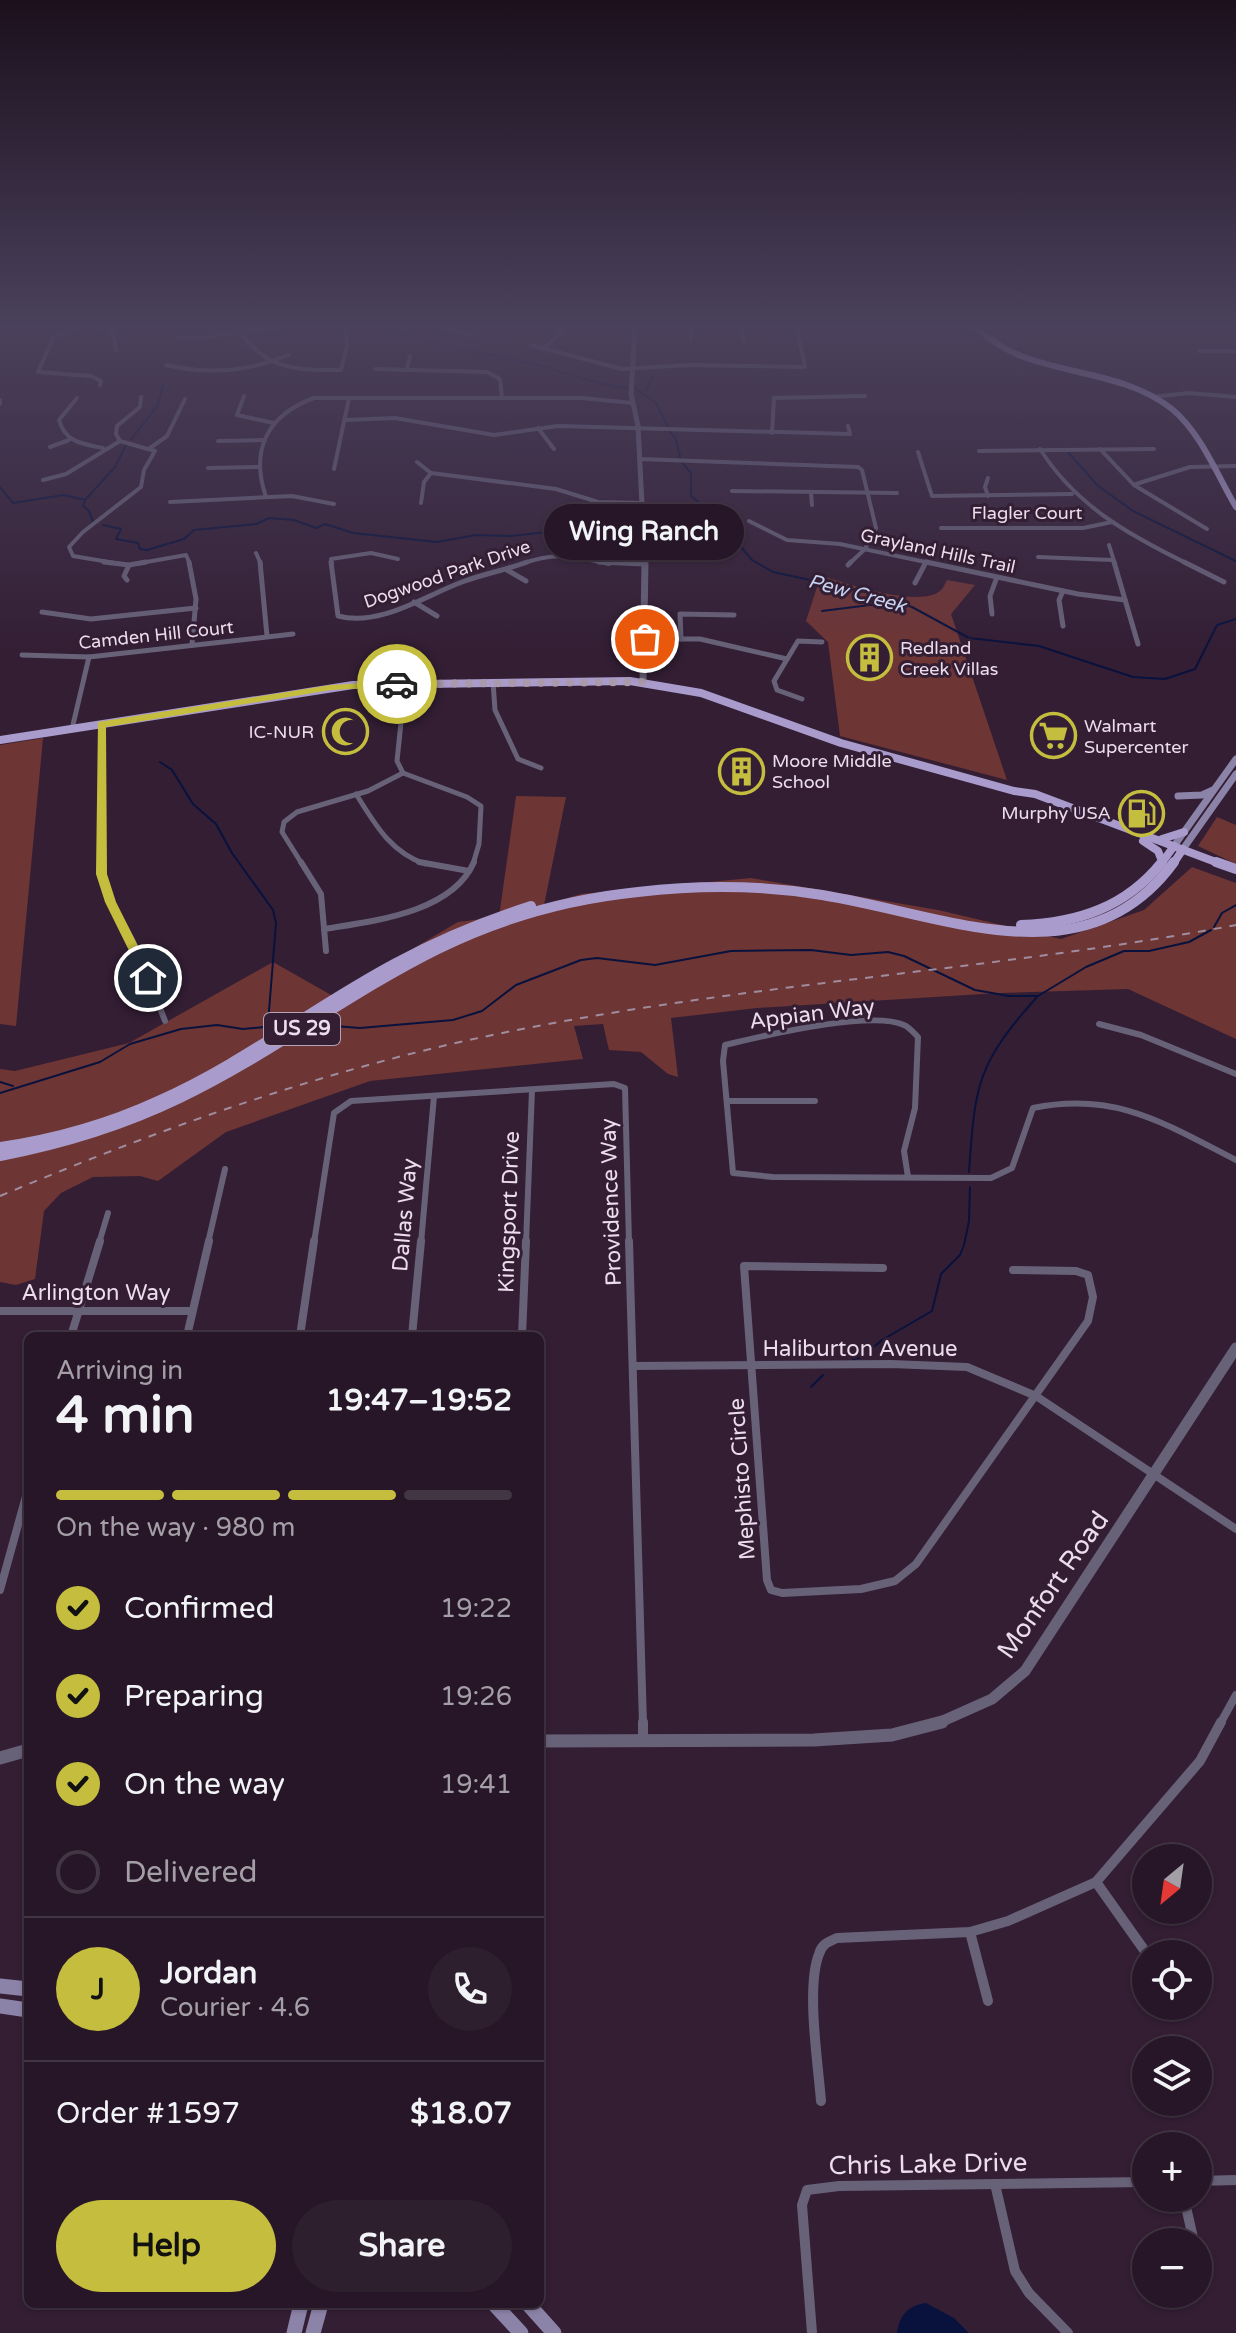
<!DOCTYPE html>
<meta charset="utf-8">
<style>
:root{--surface:#261627;--page:#2e1f2f;--text:#f1f3f6;--muted:#a49fa7;--line:#423544;--accent:#c4bd3e}
body{margin:0;font-family:"Varela Round",sans-serif;background:var(--page);color:var(--text);height:100vh;display:flex;flex-direction:column;font-size:30px;white-space:nowrap}
*{box-sizing:border-box;margin:0}
p{font-size:26px;color:var(--muted)}
.icon{flex:none;width:44px;height:44px;fill:none;stroke:currentColor;stroke-width:2;stroke-linecap:round;stroke-linejoin:round}
.map{position:relative;flex:1;overflow:hidden}
.details{position:absolute;left:24px;top:1332px;width:520px;height:976px;display:flex;flex-direction:column;background:var(--surface);border-radius:12px;box-shadow:0 2px 6px #0004,0 0 0 2px var(--line)}
.details>*{flex:none}
.needle{width:52px;rotate:209deg}
.buttons{position:absolute;left:1132px;top:1844px;display:grid;gap:16px}
.buttons a{display:grid;place-items:center;width:80px;height:80px;border-radius:50%;background:var(--surface);box-shadow:0 2px 6px #0004,0 0 0 2px var(--line);font-size:40px}
.pin{position:absolute;display:grid;place-items:center;width:68px;height:68px;color:#fff;margin:-34px;border:4px solid #fff;border-radius:50%;box-shadow:0 2px 8px #0007}
.courier{position:absolute;display:grid;place-items:center;width:80px;height:80px;margin:-40px;border:6px solid #c4bd3e;border-radius:50%;background:#fff;color:#222;box-shadow:0 2px 10px #0007}
.bubble{position:absolute;height:56px;border-radius:28px;background:var(--surface);box-shadow:0 2px 6px #0004,0 0 0 2px var(--line);font-size:26px;font-weight:800;line-height:56px;text-align:center}
.head em{font-style:normal;font-weight:800}
.head div{display:flex;flex-direction:column-reverse}
.head{display:flex;align-items:center;justify-content:space-between;height:136px;padding:0 32px}
h1{font-size:52px;font-weight:800;line-height:60px}
.bar{display:grid;grid-template-columns:repeat(4,1fr);gap:12px 8px;align-content:center;height:96px;padding:0 32px}
.bar i{height:10px;border-radius:6px;background:var(--line)}
.bar .selected{background:var(--accent)}
.bar p{grid-column:span 4}
.line{display:flex;align-items:center;gap:20px;padding:0 32px;border-top:2px solid var(--line)}
.line div{flex:1}
.round{display:grid;place-items:center;flex:none;width:84px;height:84px;border-radius:42px;background:var(--page)}
ol{padding:0 32px;list-style:none}
li{display:flex;align-items:center;gap:24px;height:88px}
li p{margin-inline-start:auto}
li .icon{padding:8px;border-radius:50%;background:var(--accent);color:#111;stroke-width:4}
li:last-child{color:var(--muted)}
li i{width:44px;height:44px;border:4px solid var(--line);border-radius:50%}
.cta{display:flex;gap:16px;margin-top:auto;padding:16px 32px}
.cta a{flex:1;height:92px;border-radius:48px;background:var(--accent);color:#111;font-size:32px;font-weight:800;line-height:92px;text-align:center}
.cta a+a{background:var(--page);color:var(--text)}
.map>svg:first-child{display:block}
</style>
<div class="map">
<svg width="1236" height="2333" viewBox="0 0 1236 2333">
<rect width="100%" height="100%" fill="#331e34"/>
<g fill="#6e3535">
<path d="M821 575C845 584 920 608 940 591 944 588 945 583 947 580L975 585 951 614 1007 780 840 736 828 642 806 621Z"/>
<path d="M43 738 16 1026 0 1024V745Z"/>
<path d="M516 796 566 797 544 905 581 894 751 878 938 910 1061 939 1144 910 1192 867 1236 883V1039L1128 989 999 993 757 1008 671 1018 678 1077 668 1074 641 1052 609 1050 603 1024 574 1026 583 1059 370 1081 226 1132 158 1181 140 1176 93 1177 61 1193 44 1211 35 1279 16 1285 0 1282V1069L15 1071 129 1043 273 962 333 996 458 922 499 917Z"/>
<path d="M1217 817 1236 825V864L1198 846Z"/>
</g>
<path fill="#09123d" d="M926 2303 954 2318 969 2333H897C899 2316 908 2305 926 2303Z"/>
<g fill="none" stroke-linecap="round" stroke-linejoin="round">
<g stroke="#09123d" stroke-width="2">
<path d="M380 327C431 346 485 353 537 365 568 373 597 385 628 388"/>
<path d="M635 388 656 403 668 427"/>
<path d="M646 391 653 376"/>
<path d="M669 431 676 439 680 457"/>
<path d="M131 439 158 405 163 385"/>
<path d="M1068 452 1097 485 1133 511 1236 561"/>
<path d="M681 461 691 473V496L712 513 752 560 773 572 870 593 912 607 969 638 1039 646 1133 677 1165 679 1195 669 1217 625 1236 619"/>
<path d="M0 487 13 503 64 495 85 500"/>
<path d="M86 499 115 467 126 445"/>
<path d="M85 501 83 506 89 511 93 522"/>
<path d="M649 520 703 517 717 522"/>
<path d="M103 525 121 529 116 539 138 543 140 549 147 550 184 539 194 530 256 524 269 518 294 520 316 528 325 524 353 533 437 542 476 535 511 536 638 522"/>
<path d="M822 611 894 602"/>
<path d="M160 762 172 770 193 804 216 824 232 853 273 910 276 923 269 1011 271 1025"/>
<path d="M1214 927 1222 913 1236 905"/>
<path d="M322 1025 360 1028 453 1020 482 1011 516 985 581 960 597 958 655 965 731 951 811 950 851 955 888 952 904 956 975 990 1009 996H1038L1086 967 1124 951H1149L1189 942 1211 930"/>
<path d="M0 1082 13 1086"/>
<path d="M0 1093 100 1062 130 1044 181 1029 217 1025 243 1029 276 1026"/>
<path d="M969 1172C975 1084 977 1064 1037 997"/>
<path d="M853 1359 862 1357 882 1340 932 1311 941 1274 960 1255 964 1245 969 1221 970 1187"/>
<path d="M811 1387 823 1375"/>
</g>
<g stroke="#686279" stroke-width="4">
<path d="M78 327 53 338 38 372 91 376 101 381 100 385"/>
<path d="M98 327 113 334 116 350"/>
<path d="M236 327C264 367 288 370 334 370H341L347 346 346 327"/>
<path d="M441 327 476 336"/>
<path d="M691 327V341"/>
<path d="M742 327 744 341"/>
<path d="M108 330 120 327"/>
<path d="M0 332 2 327"/>
<path d="M178 337H205L280 327"/>
<path d="M531 345 622 369 689 365 805 367 797 327"/>
<path d="M543 349 567 327"/>
<path d="M1199 351H1236"/>
<path d="M166 365C209 375 248 372 288 355"/>
<path d="M407 368 410 356"/>
<path d="M375 369 487 372 500 379 502 398"/>
<path d="M244 396 237 415 274 423"/>
<path d="M1152 397 1189 393 1236 397"/>
<path d="M77 398 59 420C65 442 82 444 103 448"/>
<path d="M0 400V404"/>
<path d="M346 420 395 418 494 435 558 426 850 434 848 426"/>
<path d="M538 428 554 449"/>
<path d="M772 433 774 398 865 396"/>
<path d="M218 441 265 440"/>
<path d="M50 447 69 440"/>
<path d="M150 448 167 436 185 399"/>
<path d="M1040 449C1076 506 1129 535 1188 564"/>
<path d="M1100 449 1134 485 1207 529"/>
<path d="M979 451 1154 449"/>
<path d="M918 452 932 496 1072 494"/>
<path d="M639 459 858 467 862 470 876 528 865 549 849 564"/>
<path d="M417 462 431 473 556 489 598 502 643 503"/>
<path d="M208 468 258 467"/>
<path d="M334 469 349 398"/>
<path d="M988 478 985 487 988 496"/>
<path d="M43 480 66 474 120 441"/>
<path d="M1136 484 1190 467 1236 466"/>
<path d="M732 491 897 493"/>
<path d="M811 493 812 505"/>
<path d="M266 497C250 450 267 415 314 398H582L633 403"/>
<path d="M170 502 292 496 334 504"/>
<path d="M421 503 424 482 431 473"/>
<path d="M749 521 787 540 840 544 935 564"/>
<path d="M941 528H1083L1112 522"/>
<path d="M1109 545 1115 564"/>
<path d="M256 553 261 564"/>
<path d="M1038 557 1112 560"/>
<path d="M121 564 73 556 69 547 83 532 141 487 144 470 155 451 120 441 116 434 117 426 140 407 141 397"/>
<path d="M135 564 186 555 190 564"/>
<path d="M332 564 331 559 371 553 398 559"/>
<path d="M522 564C556 551 574 557 609 564"/>
</g>
<g stroke="#686279" stroke-width="5">
<path d="M104 562 129 565 146 562"/>
<path d="M189 562 196 599 192 645"/>
<path d="M260 562 267 636"/>
<path d="M331 562 338 616C380 627 424 596 462 582 483 574 506 570 527 562"/>
<path d="M599 562 645 564"/>
<path d="M926 562 1078 594 1125 600"/>
<path d="M1114 562 1138 644"/>
<path d="M1184 562 1224 582"/>
<path d="M848 565 851 562"/>
<path d="M507 570 526 581"/>
<path d="M127 580 124 576 129 565"/>
<path d="M915 583 926 562"/>
<path d="M1063 591 1059 600 1063 626"/>
<path d="M414 602 437 616"/>
<path d="M42 612 91 619 196 608"/>
<path d="M992 614 990 596 997 577"/>
<path d="M645 639H700L787 659"/>
<path d="M681 639 680 614 734 615"/>
<path d="M22 655 89 657 293 634"/>
<path d="M493 682 495 710 518 759 541 768"/>
<path d="M405 684 397 761 403 773 467 797 481 806 479 844 473 864"/>
<path d="M802 699 777 690 774 681 798 641 822 642"/>
<path d="M101 724V864"/>
<path d="M72 729 89 657"/>
<path d="M356 794C375 824 390 852 425 864"/>
<path d="M302 864 282 832 284 822 297 812 368 791 403 773"/>
</g>
<g stroke="#686279" stroke-width="6">
<path d="M101 862C101 892 121 917 134 944 146 969 155 995 165 1021"/>
<path d="M301 862 321 894 326 951"/>
<path d="M419 862 469 871"/>
<path d="M324 929C373 921 452 913 474 862"/>
<path d="M1099 1024 1141 1035 1236 1074"/>
<path d="M729 1101H815"/>
<path d="M908 1177 904 1151 915 1108 918 1037C914 1033 909 1027 904 1025 870 1010 762 1036 725 1045L723 1061 733 1173 773 1177 991 1178 1012 1168 1033 1108C1116 1091 1165 1124 1236 1160"/>
<path d="M99 1243 108 1213"/>
<path d="M208 1243 225 1169"/>
<path d="M314 1243 334 1113 351 1101 614 1084 625 1088 629 1243"/>
<path d="M421 1243 434 1096"/>
<path d="M526 1243 532 1090"/>
</g>
<g stroke="#686279" stroke-width="8">
<path d="M629 1241 643 1724"/>
<path d="M883 1268 744 1266 767 1580 771 1590 782 1593 861 1589 895 1581 916 1564 1088 1321 1093 1297 1088 1275 1076 1271 1013 1270"/>
<path d="M0 1311H192"/>
<path d="M71 1336 100 1241"/>
<path d="M187 1336 209 1241"/>
<path d="M300 1336 314 1241"/>
<path d="M412 1336 421 1241"/>
<path d="M522 1336 526 1241"/>
<path d="M633 1366 891 1364 967 1367 1036 1396 1236 1529"/>
<path d="M0 1590 28 1489"/>
<path d="M1220 1724 1236 1695"/>
</g>
<g stroke="#686279" stroke-width="10">
<path d="M643 1722V1740"/>
<path d="M1096 1882 1147 1954"/>
<path d="M970 1932 988 2001"/>
<path d="M821 2101C818 2063 806 1987 819 1954 822 1944 828 1942 837 1938L970 1932 1008 1921 1096 1882 1200 1761 1221 1722"/>
<path d="M1198 2181 1236 2180"/>
<path d="M995 2184 1015 2271 1029 2293 1068 2333"/>
<path d="M1184 2198 1194 2242"/>
<path d="M1198 2262 1203 2285"/>
<path d="M812 2333 802 2205 807 2190 839 2186 1146 2182"/>
</g>
<path stroke="#686279" stroke-width="5" d="M635 327 631 394 638 426 645 564"/>
<path stroke="#686279" stroke-width="7" d="M643 682 645 562"/>
<path stroke="#686279" stroke-width="11" d="M936 1724 992 1699 1025 1671 1236 1348"/>
<g stroke="#686279" stroke-width="13">
<path d="M540 1741 814 1740 892 1735 942 1722"/>
<path d="M0 1758 28 1750"/>
</g>
<g stroke="#8c83a8" stroke-width="7">
<path d="M1178 796 1202 795 1213 790"/>
<path d="M1174 846 1236 759"/>
<path d="M1183 849 1236 774"/>
</g>
<g stroke="#8c83a8" stroke-width="15">
<path d="M0 1986 28 1989"/>
<path d="M0 2006 28 2010"/>
<path d="M494 2304 521 2333"/>
<path d="M528 2304 554 2333"/>
<path d="M294 2333 301 2304"/>
<path d="M313 2333 321 2304"/>
</g>
<path stroke="#a99ccc" stroke-width="6" d="M974 327C989 338 1003 349 1021 356 1071 375 1129 375 1172 409 1201 433 1217 475 1236 507"/>
<g stroke="#a99ccc" stroke-width="8">
<path d="M0 740 353 685 630 681 701 693 841 743 1014 791 1035 794 1221 864"/>
<path d="M1162 839 1184 832"/>
<path d="M1143 841 1158 851 1162 861"/>
<path d="M1161 864 1174 846"/>
<path d="M1173 864 1183 849"/>
</g>
<g stroke="#a99ccc" stroke-width="10">
<path d="M1216 862 1236 869"/>
<path d="M1021 925C1078 923 1126 907 1162 862"/>
<path d="M0 1147C55 1139 108 1124 158 1101 242 1064 315 1006 396 963 440 939 484 921 531 906"/>
<path d="M0 1156C63 1144 122 1126 180 1098 270 1055 349 993 438 949 501 918 569 899 638 892 697 885 757 885 815 894 937 911 1084 986 1174 862"/>
</g>
<path stroke="#9f8d9f" stroke-width="2" stroke-dasharray="8 8" stroke-linecap="butt" d="M0 1196C145 1135 293 1081 447 1045 707 985 975 974 1236 925"/>
</g>
<linearGradient id="sky" x2="0" y2="1"><stop stop-color="#1c101d"/><stop offset="0.5" stop-color="#4a415c"/><stop offset="1" stop-color="#4a415c" stop-opacity="0"/></linearGradient>
<rect width="1236" height="653" fill="url(#sky)"/>
<path fill="#c4bd3e" d="M397 681 401 686 331 690 106 727 107 874 116 902 154 978 144 981 105 902 96 874 98 722 331 685Z"/>
<g fill="none" stroke-linecap="round" stroke-linejoin="round">
<path stroke="#ab9aac" stroke-width="8" stroke-dasharray="0 14.4" d="M397 684 643 682 645 639"/>
</g>
<defs>
<symbol id="building-ring" viewBox="-11 -11 22 22"><circle r="9.5" fill="#331e34" stroke="#c4bd3e" stroke-width="1.5"/><path d="M-4-6H4V6H1V3H-1V6H-4ZM-2.5-4.3h1.7v1.8h-1.7ZM.8-4.3h1.7v1.8H.8ZM-2.5-1h1.7V.8h-1.7ZM.8-1h1.7V.8H.8Z" fill="#c4bd3e"/></symbol>
<symbol id="mosque-ring" viewBox="-11 -11 22 22"><circle r="9.5" fill="#331e34" stroke="#c4bd3e" stroke-width="1.5"/><path d="M3.5-4.9A6 6 0 1 0 3.5 4.9A5 5 0 1 1 3.5-4.9Z" fill="#c4bd3e"/></symbol>
<symbol id="supermarket-ring" viewBox="-11 -11 22 22"><circle r="9.5" fill="#331e34" stroke="#c4bd3e" stroke-width="1.5"/><path d="M-6-5.5h2.5l.6 2H6L4.5 2H-2.5L-4.4-4H-6ZM-1.5 3.2a1.3 1.3 0 1 0 .1 0ZM3 3.2a1.3 1.3 0 1 0 .1 0Z" fill="#c4bd3e"/></symbol>
<symbol id="fuel-ring" viewBox="-11 -11 22 22"><circle r="9.5" fill="#331e34" stroke="#c4bd3e" stroke-width="1.5"/><path d="M-5.5-6h7V0h2V4h1.3V-2.5L3-4.5l.8-.8L6-3V5H2.5V1h-1V6h-7ZM-4.2-4.7v3.2H.2V-4.7Z" fill="#c4bd3e"/></symbol>
</defs>
<g fill-rule="evenodd">
<use href="#building-ring" x="844" y="632" width="51" height="51"/>
<use href="#mosque-ring" x="320" y="706" width="51" height="51"/>
<use href="#supermarket-ring" x="1028" y="710" width="51" height="51"/>
<use href="#building-ring" x="716" y="746" width="51" height="51"/>
<use href="#fuel-ring" x="1116" y="788" width="51" height="51"/>
</g>
<g text-anchor="middle" dominant-baseline="central" stroke-width="6" stroke-linejoin="round" paint-order="stroke">
<g font-size="18" fill="#ecddec" stroke="#331e34">
<text x="1027" y="513">Flagler Court</text>
<text transform="translate(938 551) rotate(12)">Grayland Hills Trail</text>
<text transform="translate(447 574) rotate(-19)">Dogwood Park Drive</text>
<text transform="translate(156 635) rotate(-6)">Camden Hill Court</text>
</g>
<g font-size="18" fill="#ecddec" stroke="#331e34" text-anchor="start">
<text x="900" y="648">Redland<tspan x="900" dy="21">Creek Villas</tspan></text>
<text x="1084" y="726">Walmart<tspan x="1084" dy="21">Supercenter</tspan></text>
<text x="314" y="732" text-anchor="end">IC-NUR</text>
<text x="772" y="761">Moore Middle<tspan x="772" dy="21">School</tspan></text>
<text x="1111" y="813" text-anchor="end">Murphy USA</text>
</g>
<g font-size="20" font-style="italic" fill="#c6d2f1" stroke="#331e34">
<text transform="translate(857 594) rotate(15)">Pew Creek</text>
</g>
<rect fill="#331e34" stroke="#b4a4b5" stroke-width="2" x="264" y="1013" width="76" height="32" rx="6"/>
<g font-size="20" font-weight="bold" fill="#ecddec">
<text x="302" y="1029">US 29</text>
</g>
<g font-size="22" fill="#ecddec" stroke="#331e34">
<text transform="translate(812 1014) rotate(-7)">Appian Way</text>
<text transform="translate(611 1202) rotate(-92)">Providence Way</text>
<text transform="translate(509 1212) rotate(-88)">Kingsport Drive</text>
<text transform="translate(405 1215) rotate(-85)">Dallas Way</text>
<text x="96" y="1293">Arlington Way</text>
<text x="860" y="1349">Haliburton Avenue</text>
<text transform="translate(742 1479) rotate(-94)">Mephisto Circle</text>
</g>
<g font-size="26" fill="#ecddec" stroke="#331e34">
<text transform="translate(1053 1585) rotate(-55)">Monfort Road</text>
<text transform="translate(928 2164) rotate(-1)">Chris Lake Drive</text>
</g>
</g>
</svg>
<div class="buttons">
<a><svg class="needle" viewBox="-14 -14 28 28"><path d="M0-13l5 13h-10z" fill="#e53935"/><path d="M0 13l5-13h-10z" fill="#a49fa7"/></svg></a>
<a><svg class="icon" aria-label="locate" viewBox="0 0 24 24"><circle cx="12" cy="12" r="6"/><path d="M12 2v4M12 18v4M2 12h4M18 12h4"/></svg></a>
<a><svg class="icon" aria-label="layers" viewBox="0 0 24 24"><path d="M12 4l9 5-9 5-9-5zM3 14l9 5 9-5"/></svg></a>
<a>+</a>
<a>−</a>
</div>
<div class="pin" style="left:645px;top:639px;background:#ea580c"><svg class="icon" aria-label="bag" viewBox="0 0 24 24"><path d="M5 8h14l-1 12H6zM9 8a3 3 0 0 1 6 0"/></svg></div>
<div class="pin" style="left:148px;top:978px;background:#1f2937"><svg class="icon" aria-label="home" viewBox="0 0 24 24"><path d="M3 11l9-7 9 7M6 9v11h12V9"/></svg></div>
<div class="courier" style="left:397px;top:684px"><svg class="icon" aria-label="car" viewBox="0 0 24 24"><path d="M5 17H2v-5l4-1 3-4h7l3 4 3 1v5h-3M9 17h6M6 11h13"/><circle cx="7" cy="17" r="2"/><circle cx="17" cy="17" r="2"/></svg></div>
<div class="bubble" style="left:544px;top:504px;width:200px">Wing Ranch</div>
<section class="details">
<div class="head"><div><h1>4 min</h1><p>Arriving in</p></div><em>19:47–19:52</em></div>
<div class="bar"><i class="selected"></i><i class="selected"></i><i class="selected"></i><i></i><p>On the way · 980 m</p></div>
<ol>
<li><svg class="icon" aria-label="check" viewBox="0 0 24 24"><path d="M5 12l5 5 9-10"/></svg>Confirmed<p>19:22</p></li>
<li><svg class="icon" aria-label="check" viewBox="0 0 24 24"><path d="M5 12l5 5 9-10"/></svg>Preparing<p>19:26</p></li>
<li><svg class="icon" aria-label="check" viewBox="0 0 24 24"><path d="M5 12l5 5 9-10"/></svg>On the way<p>19:41</p></li>
<li><i></i>Delivered</li>
</ol>
<div class="line" style="height:144px"><b class="round" style="background:var(--accent);color:#111">J</b><div><b>Jordan</b><p>Courier · 4.6</p></div><a class="round"><svg class="icon" aria-label="phone" viewBox="0 0 24 24"><path d="M5 4h4l2 5-3 2q2 4 5 5l2-3 5 2v4C11 20 4 13 5 4z"/></svg></a></div>
<div class="line" style="height:104px"><div>Order #1597</div><b>$18.07</b></div>
<div class="cta"><a>Help</a><a>Share</a></div>
</section>
</div>
